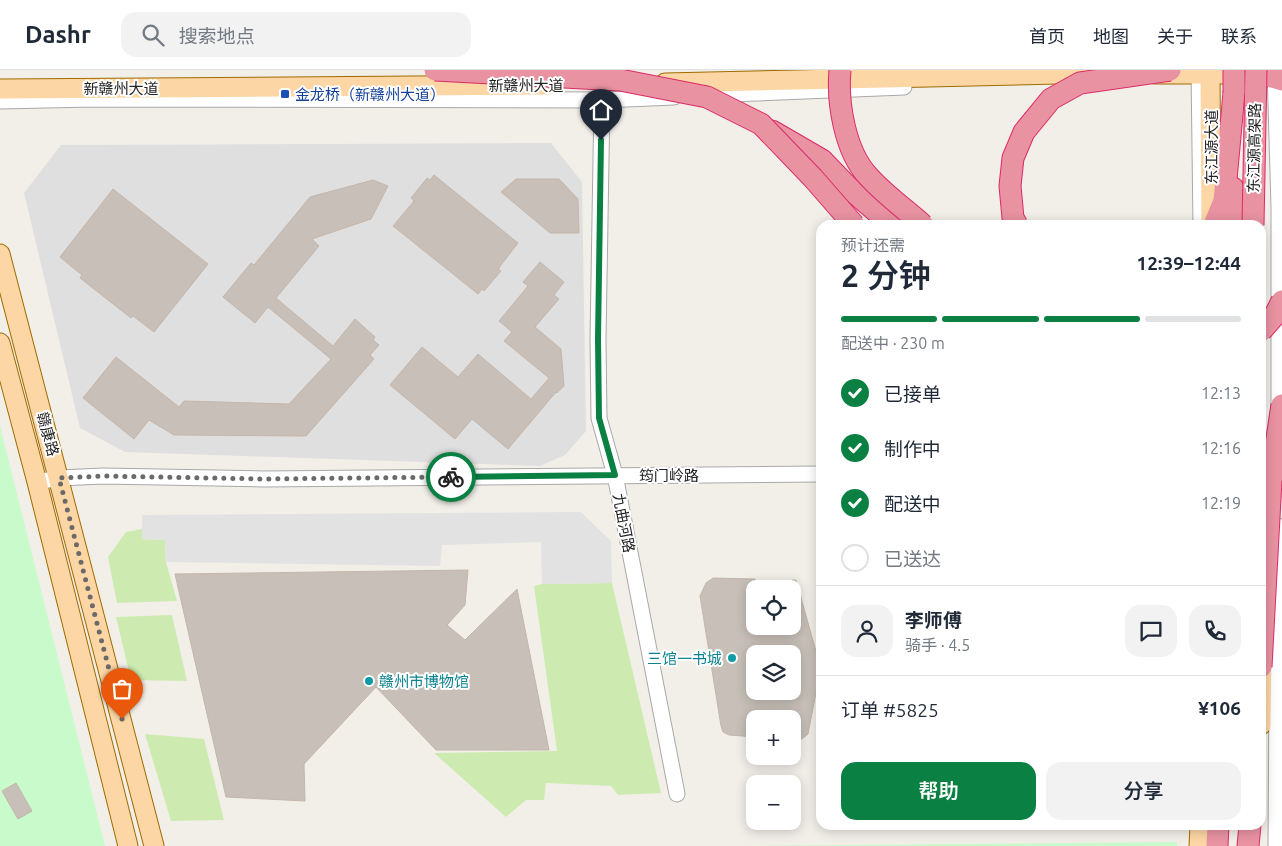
<!DOCTYPE html>
<html lang="zh">
<meta charset="utf-8">
<style>
:root{--surface:#fff;--page:#f2f2f3;--text:#1f2937;--muted:#747a83;--line:#e0e1e3;--accent:#0b8043}
body{margin:0;font-family:Ubuntu,"Noto Sans SC",sans-serif;background:var(--page);color:var(--text);height:100vh;display:flex;flex-direction:column;font-size:19px;white-space:nowrap}
*{box-sizing:border-box;margin:0}
p{font-size:16px;color:var(--muted)}
.icon{flex:none;width:28px;height:28px;fill:none;stroke:currentColor;stroke-width:2;stroke-linecap:round;stroke-linejoin:round}
.map{position:relative;flex:1;overflow:hidden}
.sheet{position:absolute;left:816px;top:150px;width:450px;height:610px;display:flex;flex-direction:column;background:var(--surface);border-radius:15px;box-shadow:0 2px 12px #0003}
.sheet>*{flex:none}
.fabs{position:absolute;left:746px;top:510px;display:grid;gap:10px}
.fabs a{display:grid;place-items:center;width:55px;height:55px;border-radius:10px;background:var(--surface);box-shadow:0 2px 12px #0003;font-size:25px}
.pin{position:absolute;display:grid;place-items:center;width:42px;height:42px;color:#fff;margin:-51px -21px;border-radius:50% 50% 50% 0;rotate:-45deg;box-shadow:0 0 5px #0007}
.pin .icon{rotate:45deg}
.courier{position:absolute;display:grid;place-items:center;width:50px;height:50px;margin:-25px;border:4px solid #0b8043;border-radius:50%;background:#fff;color:#222;box-shadow:0 1px 6px #0007}
.head em{font-style:normal;font-weight:600}
.head div{display:flex;flex-direction:column-reverse}
.head{display:flex;align-items:center;justify-content:space-between;height:85px;padding:0 25px}
h1{font-size:32px;font-weight:600;line-height:38px}
.bar{display:grid;grid-template-columns:repeat(4,1fr);gap:8px 5px;align-content:center;height:60px;padding:0 25px}
.bar i{height:6px;border-radius:4px;background:var(--line)}
.bar .current{background:var(--accent)}
.bar p{grid-column:span 4}
.line{display:flex;align-items:center;gap:12px;padding:0 25px;border-top:1px solid var(--line)}
.line div{flex:1}
.round{display:grid;place-items:center;flex:none;width:52px;height:52px;border-radius:15px;background:var(--page)}
ol{padding:0 25px;list-style:none}
li{display:flex;align-items:center;gap:15px;height:55px}
li p{margin-inline-start:auto}
li .icon{padding:5px;border-radius:50%;background:var(--accent);color:#fff;stroke-width:4}
li:last-child{color:var(--muted)}
li i{width:28px;height:28px;border:2px solid var(--line);border-radius:50%}
.button{display:flex;gap:10px;margin-top:auto;padding:10px 25px}
.button a{flex:1;height:58px;border-radius:15px;background:var(--accent);color:#fff;font-size:20px;font-weight:600;line-height:58px;text-align:center}
.button a+a{background:var(--page);color:var(--text)}
header{display:flex;align-items:center;gap:30px;box-sizing:border-box;height:70px;padding:0 25px;background:var(--surface);border-bottom:1px solid var(--line)}
header strong{font-size:24px}
nav{display:flex;gap:28px;margin-inline-start:auto;font-size:18px}
.search{width:350px;height:45px;background:var(--page);display:flex;align-items:center;gap:12px;box-sizing:border-box;padding:0 18px;border-radius:15px;color:var(--muted);font-size:19px}
.map>svg:first-child{display:block}
</style>
<header>
<strong>Dashr</strong>
<div class="search"><svg class="icon" aria-label="search" viewBox="0 0 24 24"><circle cx="10" cy="10" r="6"/><path d="M15 15l6 6"/></svg>搜索地点</div>
<nav><a>首页</a><a>地图</a><a>关于</a><a>联系</a></nav>
</header>
<div class="map">
<svg width="1282" height="776" viewBox="0 0 1282 776">
<rect width="100%" height="100%" fill="#f2efe9"/>
<path fill="#e0dfdf" d="M551 73 582 112 586 361 565 385 540 396 125 382 80 358 24 123 61 75Z"/>
<g fill="#cdebb0">
<path d="M142 459V469L165 470 166 492 177 531 117 533 108 487 126 462Z"/>
<path d="M612 513 661 723 618 725 611 716 546 713 544 730H526L506 747 434 683 557 681 534 516 542 514Z"/>
<path d="M172 545 187 611 131 610 116 547Z"/>
<path d="M145 664 204 669 224 750 171 751Z"/>
</g>
<g fill="#c8facc">
<path d="M0 355 3 368 105 776H0Z"/>
<path d="M1177 772V776H735Z"/>
</g>
<path fill="#e2e2e2" d="M581 442 611 471 612 513 542 514 541 472 442 475 440 496 166 492 165 470 142 469V445Z"/>
<g fill="#c7bfb8" stroke="#c4b6ab" fill-rule="evenodd">
<path d="M434 105 518 173 498 199 501 201 484 221 482 219 478 224 393 156 414 131 411 128 427 108 430 110Z"/>
<path d="M516 109H559L578 129 579 163H550L501 122Z"/>
<path d="M373 110 388 116 371 149 312 169 319 176 276 228 333 276 355 249 375 267 373 270 379 275 370 285 374 289 306 366 174 365 149 350 134 369 83 328 116 287 179 337 184 331 289 334 331 289 268 237 255 253 223 227 251 193 254 195 310 127Z"/>
<path d="M113 119 208 194 154 262 133 246 131 248 80 208 82 205 60 187Z"/>
<path d="M540 192 564 212 554 225 559 229 535 257 561 279 564 316 557 323 556 322 508 379 472 349 455 369 390 315 422 277 458 307 478 284 531 329 549 308 504 271 512 262 499 251 528 216 523 212Z"/>
<path d="M468 500 465 535 447 555 465 570 517 519 549 680H436L376 617 304 694 305 731 226 727 175 504Z"/>
<path d="M713 508 755 509V556H792V510H796L819 592 820 602 808 664 802 669 792 668V649H755V667L729 665 723 662 721 656 700 526 706 513ZM755 584H792V621H755Z"/>
<path d="M16 713 32 741 18 749 2 721Z"/>
</g>
<g fill="none" stroke-linecap="round" stroke-linejoin="round">
<defs>
<g id="minor">
<path d="M1199 0 1201 155"/>
<path d="M1275 0 1279 137V346"/>
<path d="M705 25 904 17"/>
<path d="M602 30 598 269 599 348 615 405 677 724"/>
<path d="M0 31 92 29 602 30 674 27"/>
<path d="M37 412 59 408 103 406 264 409 821 404"/>
<path d="M1276 776 1278 456"/>
</g>
<g id="major">
<path d="M1210 0 1211 155"/>
<path d="M1155 4H1247"/>
<path d="M665 13 1102 3"/>
<path d="M0 19 548 15"/>
<path d="M0 184 154 776"/>
<path d="M0 273 37 412 128 776"/>
<path d="M1261 655 1262 583"/>
<path d="M1199 776 1200 755"/>
</g>
<g id="highway">
<path d="M1262 4 1282 10"/>
<path d="M772 61 822 90 849 118 892 155"/>
<path d="M1214 155 1224 131 1234 23"/>
<path d="M1233 155V118"/>
<path d="M1217 776 1218 755"/>
<path d="M1248 776 1250 755"/>
</g>
</defs>
<use href="#minor" stroke="#a9a9a9" stroke-width="17"/>
<use href="#major" stroke="#a06b00" stroke-width="21"/>
<use href="#highway" stroke="#dc2a67" stroke-width="23"/>
<use href="#minor" stroke="#fff" stroke-width="15"/>
<use href="#major" stroke="#fcd6a4" stroke-width="19"/>
<use href="#highway" stroke="#e892a2" stroke-width="21"/>
<defs>
<g id="highway-bridge">
<path d="M435 0 620 10 707 27 761 54 813 108 854 155"/>
<path d="M840 0C837 33 845 81 868 106 884 124 905 139 923 155"/>
<path d="M1234 23V0"/>
<path d="M1017 155 1013 148 1010 116 1013 88 1024 62 1051 29 1080 13 1170 0"/>
<path d="M1253 155 1256 0"/>
<path d="M1261 261 1275 245 1282 231"/>
<path d="M1274 388 1282 335"/>
<path d="M1261 597 1271 410 1282 373"/>
</g>
</defs>
<use href="#highway-bridge" stroke="#dc2a67" stroke-width="23" stroke-linecap="butt"/>
<use href="#highway-bridge" stroke="#e892a2" stroke-width="21"/>
</g>
<g fill="none" stroke-linecap="round" stroke-linejoin="round">
<path stroke="#6b6a68" stroke-width="5" stroke-dasharray="0 9" d="M122 649 59 408 103 406 264 409 451 407"/>
<path stroke="#0b8043" stroke-width="6" d="M451 407 615 405 599 348 598 269 601 70"/>
</g>
<rect fill="#1a4fb4" stroke="#fff" stroke-width="2" x="280" y="19" width="10" height="10" rx="2.5"/>
<g fill="#0f9aa8" stroke="#fff" stroke-width="2">
<circle cx="732" cy="588" r="5"/>
<circle cx="369" cy="611" r="5"/>
</g>
<g text-anchor="middle" dominant-baseline="central" stroke-width="4" stroke-linejoin="round" paint-order="stroke">
<g font-size="15" fill="#222" stroke="#fff">
<text x="526" y="15">新赣州大道</text>
<text x="121" y="18">新赣州大道</text>
<text transform="translate(1211 77) rotate(-90)">东江源大道</text>
<text transform="translate(1254 78) rotate(-89)">东江源高架路</text>
<text transform="translate(48 364) rotate(75)">赣康路</text>
<text x="669" y="405">筠门岭路</text>
<text transform="translate(624 453) rotate(79)">九曲河路</text>
</g>
<g font-size="15" fill="#164399" stroke="#fff" text-anchor="start">
<text x="295" y="24">金龙桥（新赣州大道）</text>
</g>
<g font-size="15" fill="#0d838f" stroke="#fff" text-anchor="end">
<text x="722" y="588">三馆一书城</text>
<text x="379" y="611" text-anchor="start">赣州市博物馆</text>
</g>
</g>
</svg>
<div class="fabs">
<a><svg class="icon" aria-label="locate" viewBox="0 0 24 24"><circle cx="12" cy="12" r="6"/><path d="M12 2v4M12 18v4M2 12h4M18 12h4"/></svg></a>
<a><svg class="icon" aria-label="layers" viewBox="0 0 24 24"><path d="M12 4l9 5-9 5-9-5zM3 14l9 5 9-5"/></svg></a>
<a>+</a>
<a>−</a>
</div>
<div class="pin" style="left:122px;top:649px;background:#ea580c"><svg class="icon" aria-label="bag" viewBox="0 0 24 24"><path d="M5 8h14l-1 12H6zM9 8a3 3 0 0 1 6 0"/></svg></div>
<div class="pin" style="left:601px;top:70px;background:#1f2937"><svg class="icon" aria-label="home" viewBox="0 0 24 24"><path d="M3 11l9-7 9 7M6 9v11h12V9"/></svg></div>
<div class="courier" style="left:451px;top:407px"><svg class="icon" aria-label="bike" viewBox="0 0 24 24"><circle cx="6" cy="16" r="4"/><circle cx="18" cy="16" r="4"/><path d="M6 16l4-8h5l3 8M10 8l3 8H6M13 5h3"/></svg></div>
<section class="sheet">
<div class="head"><div><h1>2 分钟</h1><p>预计还需</p></div><em>12:39–12:44</em></div>
<div class="bar"><i class="current"></i><i class="current"></i><i class="current"></i><i></i><p>配送中 · 230 m</p></div>
<ol>
<li><svg class="icon" aria-label="check" viewBox="0 0 24 24"><path d="M5 12l5 5 9-10"/></svg>已接单<p>12:13</p></li>
<li><svg class="icon" aria-label="check" viewBox="0 0 24 24"><path d="M5 12l5 5 9-10"/></svg>制作中<p>12:16</p></li>
<li><svg class="icon" aria-label="check" viewBox="0 0 24 24"><path d="M5 12l5 5 9-10"/></svg>配送中<p>12:19</p></li>
<li><i></i>已送达</li>
</ol>
<div class="line" style="height:90px"><a class="round"><svg class="icon" aria-label="person" viewBox="0 0 24 24"><circle cx="12" cy="8" r="4"/><path d="M4 21q1-7 8-7t8 7"/></svg></a><div><b>李师傅</b><p>骑手 · 4.5</p></div><a class="round"><svg class="icon" aria-label="chat" viewBox="0 0 24 24"><path d="M4 5h16v11H9l-5 4z"/></svg></a><a class="round"><svg class="icon" aria-label="phone" viewBox="0 0 24 24"><path d="M5 4h4l2 5-3 2q2 4 5 5l2-3 5 2v4C11 20 4 13 5 4z"/></svg></a></div>
<div class="line" style="height:65px"><div>订单 #5825</div><b>¥106</b></div>
<div class="button"><a>帮助</a><a>分享</a></div>
</section>
</div>
